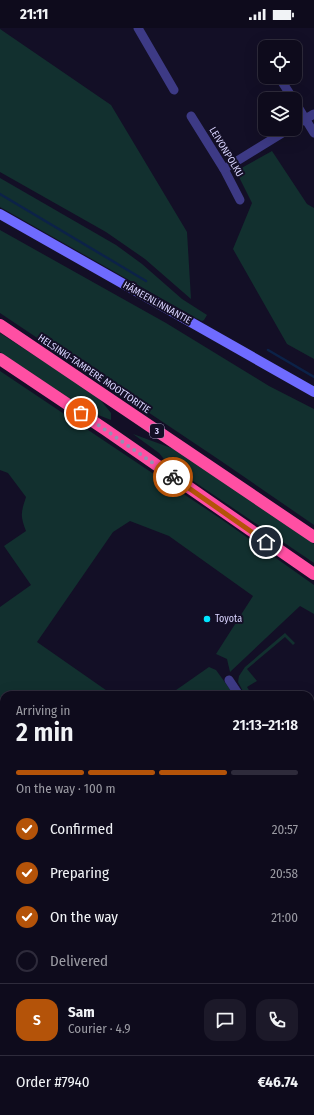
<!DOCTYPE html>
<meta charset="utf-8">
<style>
:root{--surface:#0e0b1c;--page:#1c1929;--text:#f1f3f6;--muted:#9b9ba3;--line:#2e2b3b;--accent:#b45309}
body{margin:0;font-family:"Fira Sans Condensed",sans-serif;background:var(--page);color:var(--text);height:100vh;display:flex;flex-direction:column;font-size:15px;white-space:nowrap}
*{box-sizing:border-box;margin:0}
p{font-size:13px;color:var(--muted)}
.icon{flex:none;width:22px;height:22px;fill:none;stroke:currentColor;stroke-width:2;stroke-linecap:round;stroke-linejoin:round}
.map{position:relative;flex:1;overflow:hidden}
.drawer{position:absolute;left:0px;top:663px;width:314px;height:424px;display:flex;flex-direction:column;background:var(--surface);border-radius:12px 12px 0 0;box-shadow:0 4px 16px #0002,0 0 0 1px var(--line)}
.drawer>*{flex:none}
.buttons{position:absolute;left:258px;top:12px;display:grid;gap:8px}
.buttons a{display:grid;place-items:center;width:44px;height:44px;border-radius:8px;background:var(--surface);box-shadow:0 4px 16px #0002,0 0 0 1px var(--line);font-size:20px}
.pin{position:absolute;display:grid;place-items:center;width:34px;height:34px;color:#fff;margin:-17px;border:2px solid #fff;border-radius:50%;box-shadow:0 1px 4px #0007}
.courier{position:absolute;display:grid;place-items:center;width:40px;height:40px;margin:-20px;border:3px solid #b45309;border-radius:50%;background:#fff;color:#222;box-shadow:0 1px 5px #0007}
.head em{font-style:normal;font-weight:600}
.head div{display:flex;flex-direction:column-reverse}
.head{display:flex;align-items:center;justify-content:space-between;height:68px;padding:0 16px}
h1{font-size:26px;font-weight:600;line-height:30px}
.bar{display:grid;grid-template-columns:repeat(4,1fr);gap:6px 4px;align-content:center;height:48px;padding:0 16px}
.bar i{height:5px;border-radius:3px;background:var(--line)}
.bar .on{background:var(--accent)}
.bar p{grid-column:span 4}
.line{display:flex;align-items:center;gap:10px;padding:0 16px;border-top:1px solid var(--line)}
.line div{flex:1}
.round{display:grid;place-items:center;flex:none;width:42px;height:42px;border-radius:12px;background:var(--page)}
ol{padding:0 16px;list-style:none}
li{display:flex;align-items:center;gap:12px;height:44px}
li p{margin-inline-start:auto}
li .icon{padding:4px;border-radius:50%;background:var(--accent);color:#fff;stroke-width:4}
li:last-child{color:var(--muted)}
li i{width:22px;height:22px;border:2px solid var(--line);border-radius:50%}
.status{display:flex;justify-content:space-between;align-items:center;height:28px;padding:0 20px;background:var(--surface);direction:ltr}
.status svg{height:11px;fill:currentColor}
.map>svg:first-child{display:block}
</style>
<div class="status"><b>21:11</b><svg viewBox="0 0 49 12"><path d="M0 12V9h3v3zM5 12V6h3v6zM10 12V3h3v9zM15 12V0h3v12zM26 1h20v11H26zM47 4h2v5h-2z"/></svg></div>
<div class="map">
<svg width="314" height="1087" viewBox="0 0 314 1087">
<rect width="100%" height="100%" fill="#130f26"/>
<g fill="#12302f">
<path d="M0 1 111 77 187 204 191 271 145 231 106 204 0 144Z"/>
<path d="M272 123 307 176 314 180V331L287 316 233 221 252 175 236 143Z"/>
<path d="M0 150 116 217 142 236 182 271 207 287 204 292 202 293 196 290 0 179Z"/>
<path d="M0 202 166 295 269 358 314 381V497L221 433 0 285Z"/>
<path d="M0 305 98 369 111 385V392L88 383 0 324Z"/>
<path d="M0 343 221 491 314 557V586L300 578 230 644 227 631 216 626 253 568 169 508 130 493 113 504 37 614 113 667H4V870L0 857V579L31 557 4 518 26 503C20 487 21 485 26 469L8 445 0 442Z"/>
<path d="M133 406 174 421 190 430 314 516V535L168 436 159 425Z"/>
<path d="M285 605 295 615 293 617 285 609 247 641 257 653 247 659 252 667H245L238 654 239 648 245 639Z"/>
<path d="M209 639 216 642 234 667H169Z"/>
<path d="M314 857V974L310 976V860Z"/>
<path d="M0 893 2 894 4 902V1083H55L56 1087H0Z"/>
<path d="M62 1083H174L168 1087H64Z"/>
</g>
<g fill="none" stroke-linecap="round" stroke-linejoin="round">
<g stroke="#0c2248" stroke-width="2.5">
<path d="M0 166 146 253"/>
<path d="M268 322 314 349"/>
<path d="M0 929 4 931"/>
</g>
<g stroke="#3d3a85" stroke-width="9">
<path d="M138 0 174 62"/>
<path d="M279 49 293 71"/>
<path d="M295 74 314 105"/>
<path d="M191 88 224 141 240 172"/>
<path d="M295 97 314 86"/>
<path d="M224 141 289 101"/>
<path d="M229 652 239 667"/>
<path d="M310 766 314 771"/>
<path d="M310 982 314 980"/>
<path d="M0 1079 4 1080"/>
<path d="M17 1083 34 1087"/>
<path d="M58 1083 59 1087"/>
<path d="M177 1087 183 1083"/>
</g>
<path stroke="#6f6bff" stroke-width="10" d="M0 186 314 364"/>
<g stroke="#ff4fa3" stroke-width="12">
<path d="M0 297 314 509"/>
<path d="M0 331 106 402 314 546"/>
</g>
</g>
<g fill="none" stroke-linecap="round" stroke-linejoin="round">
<path stroke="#948fb3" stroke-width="4" stroke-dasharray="0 7.2" d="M81 385 173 449"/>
<path stroke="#b45309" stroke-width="5" d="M173 449 266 514"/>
</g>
<circle fill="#00e5ff" stroke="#130f26" stroke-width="1.5" cx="207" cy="591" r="4"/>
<g text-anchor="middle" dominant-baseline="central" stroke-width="4" stroke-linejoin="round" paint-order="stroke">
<rect fill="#130f26" stroke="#9e99be" stroke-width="1" x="150" y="396" width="14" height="14" rx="3"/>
<g font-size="9" font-weight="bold" fill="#d9d4ff">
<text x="157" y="403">3</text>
</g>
<g font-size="10" fill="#d9d4ff" stroke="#130f26">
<text transform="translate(226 124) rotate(59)">LEIVONPOLKU</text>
<text transform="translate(157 275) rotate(29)">HÄMEENLINNANTIE</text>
<text transform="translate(94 346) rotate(34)">HELSINKI-TAMPERE MOOTTORITIE</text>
</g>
<g font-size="10" fill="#d9d4ff" stroke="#130f26" text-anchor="start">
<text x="215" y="591">Toyota</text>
</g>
</g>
</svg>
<div class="buttons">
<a><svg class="icon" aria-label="locate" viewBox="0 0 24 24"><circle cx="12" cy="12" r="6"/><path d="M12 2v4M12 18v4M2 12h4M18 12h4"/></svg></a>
<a><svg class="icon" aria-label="layers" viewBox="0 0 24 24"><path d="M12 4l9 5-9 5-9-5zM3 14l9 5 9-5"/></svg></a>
</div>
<div class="pin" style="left:81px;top:385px;background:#ea580c"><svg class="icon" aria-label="bag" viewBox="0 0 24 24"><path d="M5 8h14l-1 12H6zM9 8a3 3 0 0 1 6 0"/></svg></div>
<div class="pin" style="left:266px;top:514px;background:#1f2937"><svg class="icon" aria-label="home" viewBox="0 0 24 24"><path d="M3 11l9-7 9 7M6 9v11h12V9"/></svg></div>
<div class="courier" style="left:173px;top:449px"><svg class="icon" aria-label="bike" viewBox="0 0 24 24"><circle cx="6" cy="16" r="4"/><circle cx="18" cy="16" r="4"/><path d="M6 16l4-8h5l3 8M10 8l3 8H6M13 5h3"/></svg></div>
<section class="drawer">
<div class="head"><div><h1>2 min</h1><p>Arriving in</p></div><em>21:13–21:18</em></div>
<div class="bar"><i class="on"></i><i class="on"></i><i class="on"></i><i></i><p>On the way · 100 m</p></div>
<ol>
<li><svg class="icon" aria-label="check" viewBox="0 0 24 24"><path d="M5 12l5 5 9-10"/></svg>Confirmed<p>20:57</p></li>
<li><svg class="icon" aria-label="check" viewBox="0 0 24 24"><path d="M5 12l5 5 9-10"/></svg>Preparing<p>20:58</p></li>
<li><svg class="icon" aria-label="check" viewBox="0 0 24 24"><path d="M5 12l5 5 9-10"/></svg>On the way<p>21:00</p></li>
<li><i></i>Delivered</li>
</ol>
<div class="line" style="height:72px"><b class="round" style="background:var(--accent);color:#fff">S</b><div><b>Sam</b><p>Courier · 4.9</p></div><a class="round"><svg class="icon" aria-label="chat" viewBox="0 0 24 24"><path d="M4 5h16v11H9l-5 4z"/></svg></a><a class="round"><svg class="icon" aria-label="phone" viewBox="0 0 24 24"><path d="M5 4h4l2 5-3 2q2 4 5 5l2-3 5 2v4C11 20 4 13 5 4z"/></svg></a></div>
<div class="line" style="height:52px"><div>Order #7940</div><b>€46.74</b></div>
</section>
</div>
